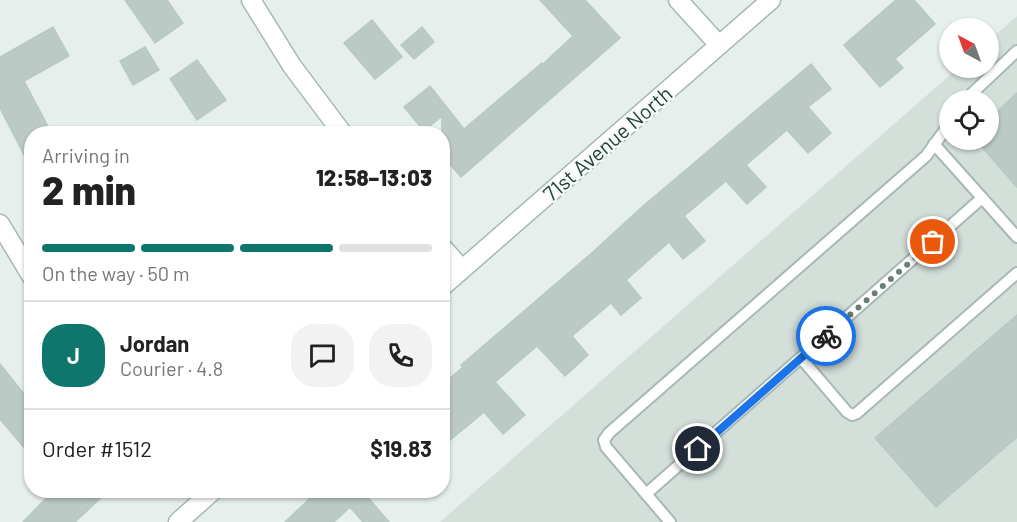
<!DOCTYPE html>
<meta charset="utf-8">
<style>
:root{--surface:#fff;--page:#f2f2f2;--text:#222;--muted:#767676;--line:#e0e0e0;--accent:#0f766e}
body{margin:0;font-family:Barlow,sans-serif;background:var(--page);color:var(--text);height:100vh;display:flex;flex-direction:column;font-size:22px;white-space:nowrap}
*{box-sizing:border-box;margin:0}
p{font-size:20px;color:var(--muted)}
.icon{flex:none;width:33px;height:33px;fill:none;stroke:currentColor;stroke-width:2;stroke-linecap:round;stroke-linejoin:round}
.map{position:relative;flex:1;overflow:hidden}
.side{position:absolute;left:24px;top:126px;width:426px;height:372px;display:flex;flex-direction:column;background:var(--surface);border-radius:24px;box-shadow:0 2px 4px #0004}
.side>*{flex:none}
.needle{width:39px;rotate:319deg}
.tools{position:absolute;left:939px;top:18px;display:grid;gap:12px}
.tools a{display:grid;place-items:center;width:60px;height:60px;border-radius:50%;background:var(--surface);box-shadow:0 2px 4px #0004;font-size:30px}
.pin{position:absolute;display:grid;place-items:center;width:51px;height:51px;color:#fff;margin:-26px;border:3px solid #fff;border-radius:50%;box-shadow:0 2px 6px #0007}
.courier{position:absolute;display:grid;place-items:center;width:60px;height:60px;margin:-30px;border:4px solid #1a73e8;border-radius:50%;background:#fff;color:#222;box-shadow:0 2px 8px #0007}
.summary em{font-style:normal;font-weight:800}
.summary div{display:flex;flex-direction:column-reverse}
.summary{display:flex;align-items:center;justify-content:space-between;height:102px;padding:0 18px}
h1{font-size:39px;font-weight:800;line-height:45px}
.bar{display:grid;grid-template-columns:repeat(4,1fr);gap:9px 6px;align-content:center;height:72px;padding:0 18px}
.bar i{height:8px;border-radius:4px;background:var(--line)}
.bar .active{background:var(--accent)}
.bar p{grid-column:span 4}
.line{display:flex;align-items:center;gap:15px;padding:0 18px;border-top:2px solid var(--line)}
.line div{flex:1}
.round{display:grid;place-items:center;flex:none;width:63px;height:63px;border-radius:24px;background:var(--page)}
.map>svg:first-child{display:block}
</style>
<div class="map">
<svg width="1017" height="522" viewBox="0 0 1017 522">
<rect width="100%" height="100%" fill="#e6efeb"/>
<path fill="#d4dfda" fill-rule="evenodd" d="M1017 16V522H440L958 68H988L989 41ZM950 100H988V140H950Z"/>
<g fill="#bbcac4" stroke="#b8c9c2" stroke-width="1.5">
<path d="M125 0H167L183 23 155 43Z"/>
<path d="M540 0H585L620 38 461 177 442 155V116L424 131 404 107 430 86 464 129 542 63 543 64 573 36Z"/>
<path d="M896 0H914L935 24 895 59 903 68 880 87 844 45Z"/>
<path d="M372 20 402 57 375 79 344 43Z"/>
<path d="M53 27 69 56 24 81 52 134H32V170L0 108V57Z"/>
<path d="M422 27 434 42 414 59 401 45Z"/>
<path d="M145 47 159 70 133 85 120 61Z"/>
<path d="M197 60 226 100 197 120 170 79Z"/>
<path d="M811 64 831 89 808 107 831 133 808 153 787 130 746 165 766 187 747 204 726 181 684 216 705 241 683 259 669 242 626 280 641 298 621 315 611 303 572 336 588 355 565 376 537 346 495 382 525 415 503 434 484 412 442 447V385L463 367 461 365 594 251 642 207Z"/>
<path d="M1017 93V187L976 140H988V120Z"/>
<path d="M1017 315V437L936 507 875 438Z"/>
<path d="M0 364 32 404V457L0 419Z"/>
<path d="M54 490H109L75 522H23Z"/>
<path d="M319 490H369L365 494 389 522H363L350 507 334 522H285Z"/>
</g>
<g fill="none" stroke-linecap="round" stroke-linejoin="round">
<defs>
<g id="lane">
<path d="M965 100 1017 51"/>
<path d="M934 144 1017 237"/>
<path d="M801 358 847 412 852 415 857 413 1017 273"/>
<path d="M646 494 982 198"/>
<path d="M670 522 606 447 604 440 609 433 926 156 950 123"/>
</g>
<g id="street">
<path d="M251 0 292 66 343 134"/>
<path d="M678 0 719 45"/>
<path d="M0 224 32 277"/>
<path d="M442 247 462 269"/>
<path d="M442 287 771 0"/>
<path d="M178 522 214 490"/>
</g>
</defs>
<use href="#lane" stroke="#a8b8b2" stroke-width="14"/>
<use href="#street" stroke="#a8b8b2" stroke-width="21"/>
<use href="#lane" stroke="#fff" stroke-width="10"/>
<use href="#street" stroke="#fff" stroke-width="18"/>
</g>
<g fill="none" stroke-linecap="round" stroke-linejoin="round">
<path stroke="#687f78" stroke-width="6" stroke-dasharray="0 10.8" d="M826 336 933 242"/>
<path stroke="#1a73e8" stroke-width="8" d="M698 449 826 336"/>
</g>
<g text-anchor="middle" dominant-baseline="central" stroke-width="4.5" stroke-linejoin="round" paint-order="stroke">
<g font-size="21" fill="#24423a" stroke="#f7fbf9">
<text transform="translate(607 143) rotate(-41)">71st Avenue North</text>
</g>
</g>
</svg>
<div class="tools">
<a><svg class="needle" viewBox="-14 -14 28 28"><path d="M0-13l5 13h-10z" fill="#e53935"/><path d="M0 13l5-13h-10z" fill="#767676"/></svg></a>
<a><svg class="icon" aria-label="locate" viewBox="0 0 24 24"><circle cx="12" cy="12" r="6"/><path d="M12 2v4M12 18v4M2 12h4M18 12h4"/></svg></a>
</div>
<div class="pin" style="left:933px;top:242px;background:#ea580c"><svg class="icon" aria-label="bag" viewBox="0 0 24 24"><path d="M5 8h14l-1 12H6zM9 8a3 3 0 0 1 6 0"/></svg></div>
<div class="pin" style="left:698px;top:449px;background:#1f2937"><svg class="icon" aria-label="home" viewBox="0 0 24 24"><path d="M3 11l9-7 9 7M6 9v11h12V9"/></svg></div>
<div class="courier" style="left:826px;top:336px"><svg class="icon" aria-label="bike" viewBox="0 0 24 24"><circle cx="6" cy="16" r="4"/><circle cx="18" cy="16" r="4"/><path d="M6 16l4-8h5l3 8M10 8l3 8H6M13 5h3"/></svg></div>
<section class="side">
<div class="summary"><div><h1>2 min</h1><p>Arriving in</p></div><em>12:58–13:03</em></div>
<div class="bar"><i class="active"></i><i class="active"></i><i class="active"></i><i></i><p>On the way · 50 m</p></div>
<div class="line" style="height:108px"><b class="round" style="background:var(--accent);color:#fff">J</b><div><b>Jordan</b><p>Courier · 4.8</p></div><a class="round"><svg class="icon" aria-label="chat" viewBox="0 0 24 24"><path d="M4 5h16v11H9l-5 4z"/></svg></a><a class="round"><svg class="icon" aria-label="phone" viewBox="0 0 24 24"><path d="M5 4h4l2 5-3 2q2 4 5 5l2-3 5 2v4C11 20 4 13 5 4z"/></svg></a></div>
<div class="line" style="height:78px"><div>Order #1512</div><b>$19.83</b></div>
</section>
</div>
